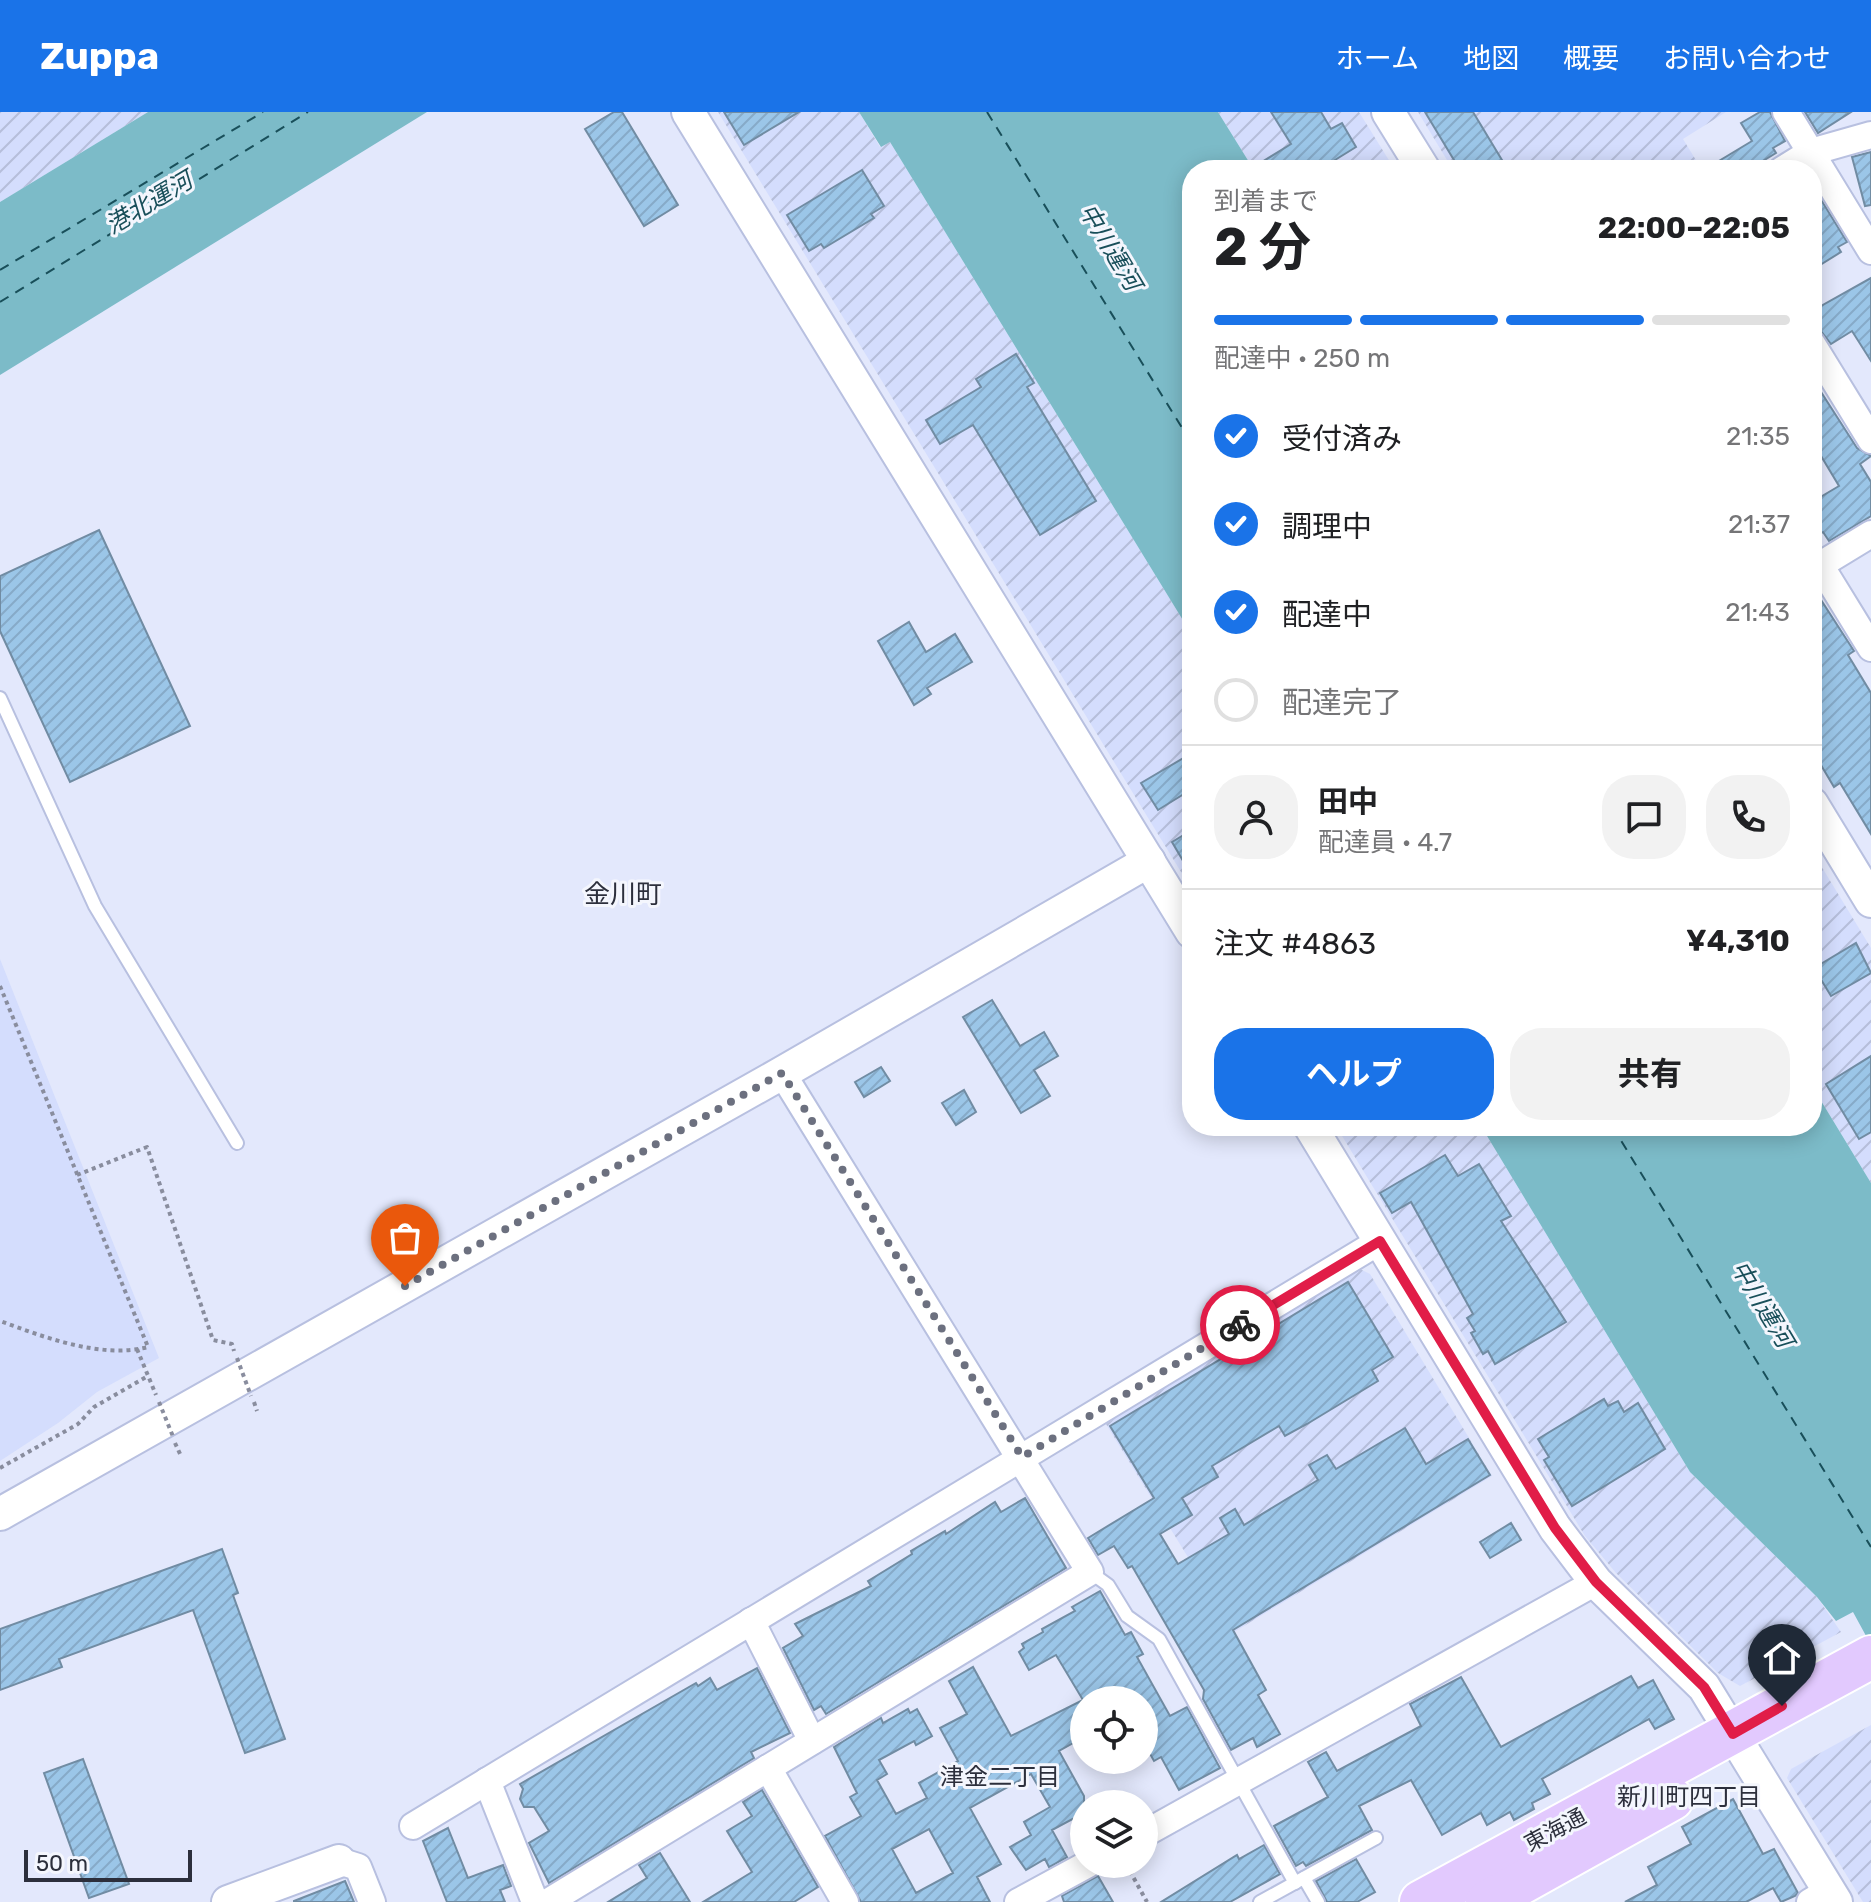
<!DOCTYPE html>
<html lang="ja">
<meta charset="utf-8">
<style>
:root{--surface:#fff;--page:#f2f2f2;--text:#202124;--muted:#757577;--line:#e0e0e0;--accent:#1a73e8}
body{margin:0;font-family:Rubik,"Noto Sans JP",sans-serif;background:var(--page);color:var(--text);height:100vh;display:flex;flex-direction:column;font-size:30px;white-space:nowrap}
*{box-sizing:border-box;margin:0}
p{font-size:26px;color:var(--muted)}
.icon{flex:none;width:44px;height:44px;fill:none;stroke:currentColor;stroke-width:2;stroke-linecap:round;stroke-linejoin:round}
.map{position:relative;flex:1;overflow:hidden}
.details{position:absolute;left:1182px;top:48px;width:640px;height:976px;display:flex;flex-direction:column;background:var(--surface);border-radius:32px;box-shadow:0 4px 20px #0003}
.details>*{flex:none}
.controls{position:absolute;left:1070px;top:1574px;display:grid;gap:16px}
.controls a{display:grid;place-items:center;width:88px;height:88px;border-radius:50%;background:var(--surface);box-shadow:0 4px 20px #0003;font-size:40px}
.scale{position:absolute;left:24px;bottom:20px;width:168px;box-sizing:border-box;padding-left:8px;border:4px solid #2c2f3c;border-top:0;font-size:22px;line-height:28px;white-space:nowrap;color:#2c2f3c;-webkit-text-stroke:6px #f4f6fd;paint-order:stroke}
.pin{position:absolute;display:grid;place-items:center;width:68px;height:68px;color:#fff;margin:-82px -34px;border-radius:50% 50% 50% 0;rotate:-45deg;box-shadow:0 0 8px #0007}
.pin .icon{rotate:45deg}
.courier{position:absolute;display:grid;place-items:center;width:80px;height:80px;margin:-40px;border:6px solid #e11d48;border-radius:50%;background:#fff;color:#222;box-shadow:0 2px 10px #0007}
.headline em{font-style:normal;font-weight:700}
.headline div{display:flex;flex-direction:column-reverse}
.headline{display:flex;align-items:center;justify-content:space-between;height:136px;padding:0 32px}
h1{font-size:52px;font-weight:700;line-height:60px}
.bar{display:grid;grid-template-columns:repeat(4,1fr);gap:12px 8px;align-content:center;height:96px;padding:0 32px}
.bar i{height:10px;border-radius:6px;background:var(--line)}
.bar .on{background:var(--accent)}
.bar p{grid-column:span 4}
.line{display:flex;align-items:center;gap:20px;padding:0 32px;border-top:2px solid var(--line)}
.line div{flex:1}
.round{display:grid;place-items:center;flex:none;width:84px;height:84px;border-radius:32px;background:var(--page)}
ol{padding:0 32px;list-style:none}
li{display:flex;align-items:center;gap:24px;height:88px}
li p{margin-inline-start:auto}
li .icon{padding:8px;border-radius:50%;background:var(--accent);color:#fff;stroke-width:4}
li:last-child{color:var(--muted)}
li i{width:44px;height:44px;border:4px solid var(--line);border-radius:50%}
.cta{display:flex;gap:16px;margin-top:auto;padding:16px 32px}
.cta a{flex:1;height:92px;border-radius:32px;background:var(--accent);color:#fff;font-size:32px;font-weight:700;line-height:92px;text-align:center}
.cta a+a{background:var(--page);color:var(--text)}
header{display:flex;align-items:center;gap:48px;box-sizing:border-box;height:112px;padding:0 40px;background:var(--accent);color:#fff}
header strong{font-size:38px}
nav{display:flex;gap:44px;margin-inline-start:auto;font-size:28px}
.map>svg:first-child{display:block}
</style>
<header>
<strong>Zuppa</strong>
<nav><a>ホーム</a><a>地図</a><a>概要</a><a>お問い合わせ</a></nav>
</header>
<div class="map">
<svg width="1871" height="1790" viewBox="0 0 1871 1790">
<defs>
<pattern id="industrial-furrows" width="10" height="10" patternUnits="userSpaceOnUse" patternTransform="scale(2)"><rect width="10" height="10" fill="#d4ddfd"/><path d="M-1 1l2-2M0 10L10 0M9 11l2-2" fill="none" stroke="#b6beda"/></pattern>
<pattern id="building-hatch" width="6" height="6" patternUnits="userSpaceOnUse" patternTransform="scale(2)"><rect width="6" height="6" fill="#9bc6e8"/><path d="M-1 1l2-2M0 6l6-6M5 7l2-2" fill="none" stroke="#86aac8"/></pattern>
</defs>
<rect width="100%" height="100%" fill="#e3e8fc"/>
<path fill="#d4ddfd" d="M0 847 159 1246 97 1280 58 1311 0 1349Z"/>
<g fill="url(#industrial-furrows)">
<path d="M0 0H148L0 90Z"/>
<path d="M718 0H859L880 35 890 30 1192 523V778Z"/>
<path d="M1218 0H1359L1395 58H1254Z"/>
<path d="M1418 0H1726L1683 27 1702 58H1453Z"/>
<path d="M1812 739 1871 836V1071L1812 974Z"/>
<path d="M1336 1014H1477L1484 1019 1690 1360 1817 1485 1841 1520 1740 1574 1718 1561 1616 1461 1585 1424Z"/>
<path d="M1360 1157 1370 1162 1492 1364 1234 1520 1106 1312Z"/>
<path d="M1871 1613V1790H1863L1787 1666 1791 1657Z"/>
</g>
<g fill="#7cbbc8">
<path d="M148 0H427L0 263V90Z"/>
<path d="M859 0H1218L1254 58H1192V523L890 30 881 35Z"/>
<path d="M1812 974 1871 1071V1533L1853 1500 1836 1509 1817 1485 1690 1360 1484 1019 1477 1014H1812Z"/>
</g>
<g fill="none" stroke-linecap="round" stroke-linejoin="round">
<g stroke="#194f5a" stroke-width="2" stroke-dasharray="10 8" stroke-linecap="butt">
<path d="M987 0 1192 332"/>
<path d="M0 158 263 0"/>
<path d="M0 190 308 0"/>
<path d="M1612 1014 1871 1435"/>
</g>
</g>
<g fill="url(#building-hatch)" stroke="#718ca3" stroke-width="2" fill-rule="evenodd">
<path d="M614 0H622L678 93 644 114 585 17Z"/>
<path d="M724 0H799L744 33Z"/>
<path d="M1271 0H1321L1331 17 1342 11 1356 35 1335 48 1341 58H1249L1291 32Z"/>
<path d="M1425 0H1473L1508 58H1460Z"/>
<path d="M1760 0H1770L1785 29 1773 36 1776 41 1748 58H1704L1752 29 1741 11Z"/>
<path d="M1805 0H1851L1818 21Z"/>
<path d="M1871 40V93L1865 94 1852 45Z"/>
<path d="M862 58 884 94 871 102 874 106 824 136 821 132 809 139 787 103Z"/>
<path d="M1812 73 1847 130 1838 135 1841 140 1812 158Z"/>
<path d="M1871 166V249L1852 219 1831 232 1820 218 1812 216V199Z"/>
<path d="M1016 242 1034 271 1027 275 1096 389 1040 423 973 313 940 332 926 308 981 275 976 267Z"/>
<path d="M1812 266 1857 336 1871 344 1860 352 1871 370V404L1829 429 1823 420 1812 427V390L1839 374 1812 329Z"/>
<path d="M99 418 190 614 70 670 0 519V464Z"/>
<path d="M1812 474 1854 539 1848 543 1871 581V722L1840 671 1834 675 1812 638Z"/>
<path d="M909 510 926 540 955 522 972 550 927 576 931 582 914 593 878 529Z"/>
<path d="M1192 641V677L1158 698 1141 671Z"/>
<path d="M1192 718V764L1172 730Z"/>
<path d="M1856 831 1871 861 1831 884 1814 856Z"/>
<path d="M992 888 1020 934 1044 920 1058 944 1034 958 1050 984 1021 1001 963 905Z"/>
<path d="M1871 944V1020L1859 1027 1826 972Z"/>
<path d="M881 955 890 969 864 985 855 970Z"/>
<path d="M964 978 976 1000 956 1013 942 991Z"/>
<path d="M1445 1043 1458 1064 1479 1052 1511 1104 1501 1109 1566 1210 1495 1252 1488 1239 1483 1242 1471 1221 1475 1219 1467 1206 1473 1202 1411 1090 1392 1101 1380 1081Z"/>
<path d="M1348 1170 1393 1245 1372 1258 1378 1269 1307 1312 1285 1324 1279 1314 1212 1354 1218 1365 1182 1386 1192 1403 1160 1422 1178 1452 1229 1422 1220 1406 1235 1397 1244 1413 1318 1368 1309 1353 1327 1343 1336 1357 1405 1316 1426 1352 1468 1327 1490 1363 1233 1518 1266 1578 1258 1583 1280 1622 1257 1635 1253 1626 1231 1638 1203 1587 1204 1578 1132 1454 1128 1456 1114 1434 1098 1443 1088 1426 1154 1386 1110 1314Z"/>
<path d="M1604 1287 1608 1294 1618 1289 1624 1300 1638 1291 1665 1337 1572 1394 1544 1348 1549 1345 1538 1327Z"/>
<path d="M1025 1386 1066 1456 826 1602 821 1594 814 1598 783 1536 803 1524 795 1512 871 1474 868 1469 912 1442 911 1439 945 1419 946 1422 995 1390 1001 1400Z"/>
<path d="M1511 1411 1521 1428 1490 1446 1480 1430Z"/>
<path d="M222 1437 238 1481 233 1483 285 1627 245 1641 193 1498 59 1547 62 1555 0 1578V1517Z"/>
<path d="M1100 1479 1125 1523 1131 1520 1143 1542 1137 1545 1170 1604 1187 1595 1220 1656 1179 1678 1161 1645 1154 1649 1144 1631V1588H1084V1625L1059 1639 1084 1684V1701L1052 1718 1067 1745 1049 1755 1045 1747 1026 1758 1010 1735 1031 1723 1024 1710 1050 1695 1031 1662 970 1696 1001 1752 977 1765 990 1790H861L825 1724 861 1704 850 1685 857 1681 834 1635 881 1606 883 1611 908 1597 910 1601 917 1597 932 1624 916 1633 914 1629 879 1648 887 1662 877 1668 896 1702 927 1686 919 1671 958 1649 940 1616 967 1602 949 1569 973 1555 1011 1624 1083 1588 1056 1543 1029 1558 1019 1540 1024 1536 1022 1532 1043 1520 1042 1517 1075 1499 1072 1495ZM929 1717 953 1761 916 1781 892 1737Z"/>
<path d="M757 1556 790 1621 751 1640 754 1646 549 1771 529 1731 549 1719 534 1695H524L520 1687 523 1677 520 1672 696 1571 698 1574 710 1566 717 1578Z"/>
<path d="M1631 1564 1638 1576 1653 1568 1674 1607 1655 1617 1649 1607 1542 1667 1550 1682 1532 1691 1534 1697 1514 1708 1510 1700 1487 1713 1481 1701 1442 1723 1411 1668 1359 1694 1372 1718 1306 1754 1303 1750 1296 1754 1274 1714 1328 1685 1308 1650 1326 1640 1337 1659 1421 1614 1410 1592 1461 1565 1501 1635Z"/>
<path d="M83 1647 129 1772 89 1786 44 1661Z"/>
<path d="M762 1678 818 1775 794 1790H703L752 1760 727 1719 752 1704 743 1690Z"/>
<path d="M1733 1687 1763 1742 1774 1737 1798 1781 1795 1784 1781 1790 1773 1776 1746 1790H1625L1657 1773 1648 1755 1691 1732 1682 1715Z"/>
<path d="M448 1716 468 1766 503 1753 511 1774 500 1778 505 1790H447L423 1729Z"/>
<path d="M1264 1733 1280 1762 1230 1790H1161L1237 1743 1239 1747Z"/>
<path d="M660 1741 690 1790H608L647 1766 639 1753Z"/>
<path d="M1356 1747 1375 1780 1357 1790H1327L1316 1769Z"/>
<path d="M1098 1764 1113 1790H1064L1062 1784Z"/>
<path d="M345 1769 354 1790H294V1789Z"/>
</g>
<g fill="none" stroke-linecap="round" stroke-linejoin="round">
<defs>
<g id="service">
<path d="M0 586 95 794 237 1031"/>
<path d="M1090 1460 1108 1473 1127 1504 1159 1527 1295 1771"/>
<path d="M1304 1766 1318 1790"/>
<path d="M1260 1790 1376 1726"/>
</g>
<g id="minor">
<path d="M1786 0 1871 139"/>
<path d="M1782 58 1811 40 1871 23"/>
<path d="M1812 232 1871 328"/>
<path d="M1820 453 1871 536"/>
<path d="M1812 458 1871 422"/>
<path d="M751 1509 812 1629"/>
<path d="M768 1656 845 1790"/>
<path d="M487 1669 535 1790"/>
<path d="M413 1714 1380 1129"/>
<path d="M1144 1722 1596 1470"/>
<path d="M339 1749 358 1755 372 1790"/>
<path d="M548 1790 1090 1460 782 961"/>
<path d="M1018 1790 1088 1752"/>
<path d="M1810 1790 1829 1779"/>
</g>
<g id="tertiary">
<path d="M688 0 1192 820"/>
<path d="M1388 0 1424 58"/>
<path d="M1812 692 1871 789"/>
<path d="M1310 1014 1555 1416 1596 1470 1704 1575 1836 1790"/>
<path d="M0 1402 782 961 1149 749"/>
<path d="M228 1790 339 1749"/>
</g>
<g id="primary">
<path d="M1421 1790 1871 1545"/>
<path d="M1487 1790 1672 1687"/>
</g>
</defs>
<use href="#service" stroke="#b8c0e0" stroke-width="16"/>
<use href="#minor" stroke="#b8c0e0" stroke-width="30"/>
<use href="#tertiary" stroke="#b8c0e0" stroke-width="36"/>
<use href="#primary" stroke="#fff" stroke-width="46"/>
<g stroke="#898d9e" stroke-width="4" stroke-dasharray="4 4" stroke-linecap="butt">
<path d="M0 874 148 1235C100 1247 44 1225 0 1209"/>
<path d="M77 1063 147 1035 213 1228 232 1232 234 1239"/>
<path d="M137 1237 156 1283"/>
<path d="M254 1290 257 1299"/>
<path d="M175 1331 181 1344"/>
<path d="M0 1356 78 1312 94 1295 148 1264"/>
<path d="M1126 1752 1147 1790"/>
</g>
<use href="#service" stroke="#fff" stroke-width="12"/>
<use href="#minor" stroke="#fff" stroke-width="26"/>
<use href="#tertiary" stroke="#fff" stroke-width="32"/>
<use href="#primary" stroke="#e2c9fe" stroke-width="42"/>
<g stroke="#898d9e" stroke-width="4" stroke-dasharray="4 4" stroke-linecap="butt">
<path d="M237 1246 251 1284"/>
<path d="M159 1290 174 1327"/>
</g>
</g>
<g fill="none" stroke-linecap="round" stroke-linejoin="round">
<path stroke="#6c707f" stroke-width="8" stroke-dasharray="0 14.4" d="M405 1174 782 961 1022 1345 1240 1213"/>
<path stroke="#e11d48" stroke-width="10" d="M1240 1213 1380 1129 1555 1416 1596 1470 1704 1575 1733 1622 1782 1594"/>
</g>
<g text-anchor="middle" dominant-baseline="central" stroke-width="6" stroke-linejoin="round" paint-order="stroke">
<g font-size="22" fill="#2c2f3c" stroke="#f4f6fd">
<text transform="translate(1555 1718) rotate(-28)">東海通</text>
</g>
<g font-size="24" font-style="italic" fill="#194f5a" stroke="#f4f6fd">
<text transform="translate(149 91) rotate(-31)">港北運河</text>
<text transform="translate(1110 135) rotate(59)">中川運河</text>
<text transform="translate(1762 1192) rotate(59)">中川運河</text>
</g>
<g font-size="24" fill="#2c2f3c" stroke="#f4f6fd">
<text x="1000" y="1665">津金二丁目</text>
<text x="1689" y="1685">新川町四丁目</text>
</g>
<g font-size="26" fill="#2c2f3c" stroke="#f4f6fd">
<text x="623" y="782">金川町</text>
</g>
</g>
</svg>
<div class="controls">
<a><svg class="icon" aria-label="locate" viewBox="0 0 24 24"><circle cx="12" cy="12" r="6"/><path d="M12 2v4M12 18v4M2 12h4M18 12h4"/></svg></a>
<a><svg class="icon" aria-label="layers" viewBox="0 0 24 24"><path d="M12 4l9 5-9 5-9-5zM3 14l9 5 9-5"/></svg></a>
</div>
<div class="scale">50 m</div>
<div class="pin" style="left:405px;top:1174px;background:#ea580c"><svg class="icon" aria-label="bag" viewBox="0 0 24 24"><path d="M5 8h14l-1 12H6zM9 8a3 3 0 0 1 6 0"/></svg></div>
<div class="pin" style="left:1782px;top:1594px;background:#1f2937"><svg class="icon" aria-label="home" viewBox="0 0 24 24"><path d="M3 11l9-7 9 7M6 9v11h12V9"/></svg></div>
<div class="courier" style="left:1240px;top:1213px"><svg class="icon" aria-label="bike" viewBox="0 0 24 24"><circle cx="6" cy="16" r="4"/><circle cx="18" cy="16" r="4"/><path d="M6 16l4-8h5l3 8M10 8l3 8H6M13 5h3"/></svg></div>
<section class="details">
<div class="headline"><div><h1>2 分</h1><p>到着まで</p></div><em>22:00–22:05</em></div>
<div class="bar"><i class="on"></i><i class="on"></i><i class="on"></i><i></i><p>配達中 · 250 m</p></div>
<ol>
<li><svg class="icon" aria-label="check" viewBox="0 0 24 24"><path d="M5 12l5 5 9-10"/></svg>受付済み<p>21:35</p></li>
<li><svg class="icon" aria-label="check" viewBox="0 0 24 24"><path d="M5 12l5 5 9-10"/></svg>調理中<p>21:37</p></li>
<li><svg class="icon" aria-label="check" viewBox="0 0 24 24"><path d="M5 12l5 5 9-10"/></svg>配達中<p>21:43</p></li>
<li><i></i>配達完了</li>
</ol>
<div class="line" style="height:144px"><a class="round"><svg class="icon" aria-label="person" viewBox="0 0 24 24"><circle cx="12" cy="8" r="4"/><path d="M4 21q1-7 8-7t8 7"/></svg></a><div><b>田中</b><p>配達員 · 4.7</p></div><a class="round"><svg class="icon" aria-label="chat" viewBox="0 0 24 24"><path d="M4 5h16v11H9l-5 4z"/></svg></a><a class="round"><svg class="icon" aria-label="phone" viewBox="0 0 24 24"><path d="M5 4h4l2 5-3 2q2 4 5 5l2-3 5 2v4C11 20 4 13 5 4z"/></svg></a></div>
<div class="line" style="height:104px"><div>注文 #4863</div><b>¥4,310</b></div>
<div class="cta"><a>ヘルプ</a><a>共有</a></div>
</section>
</div>
